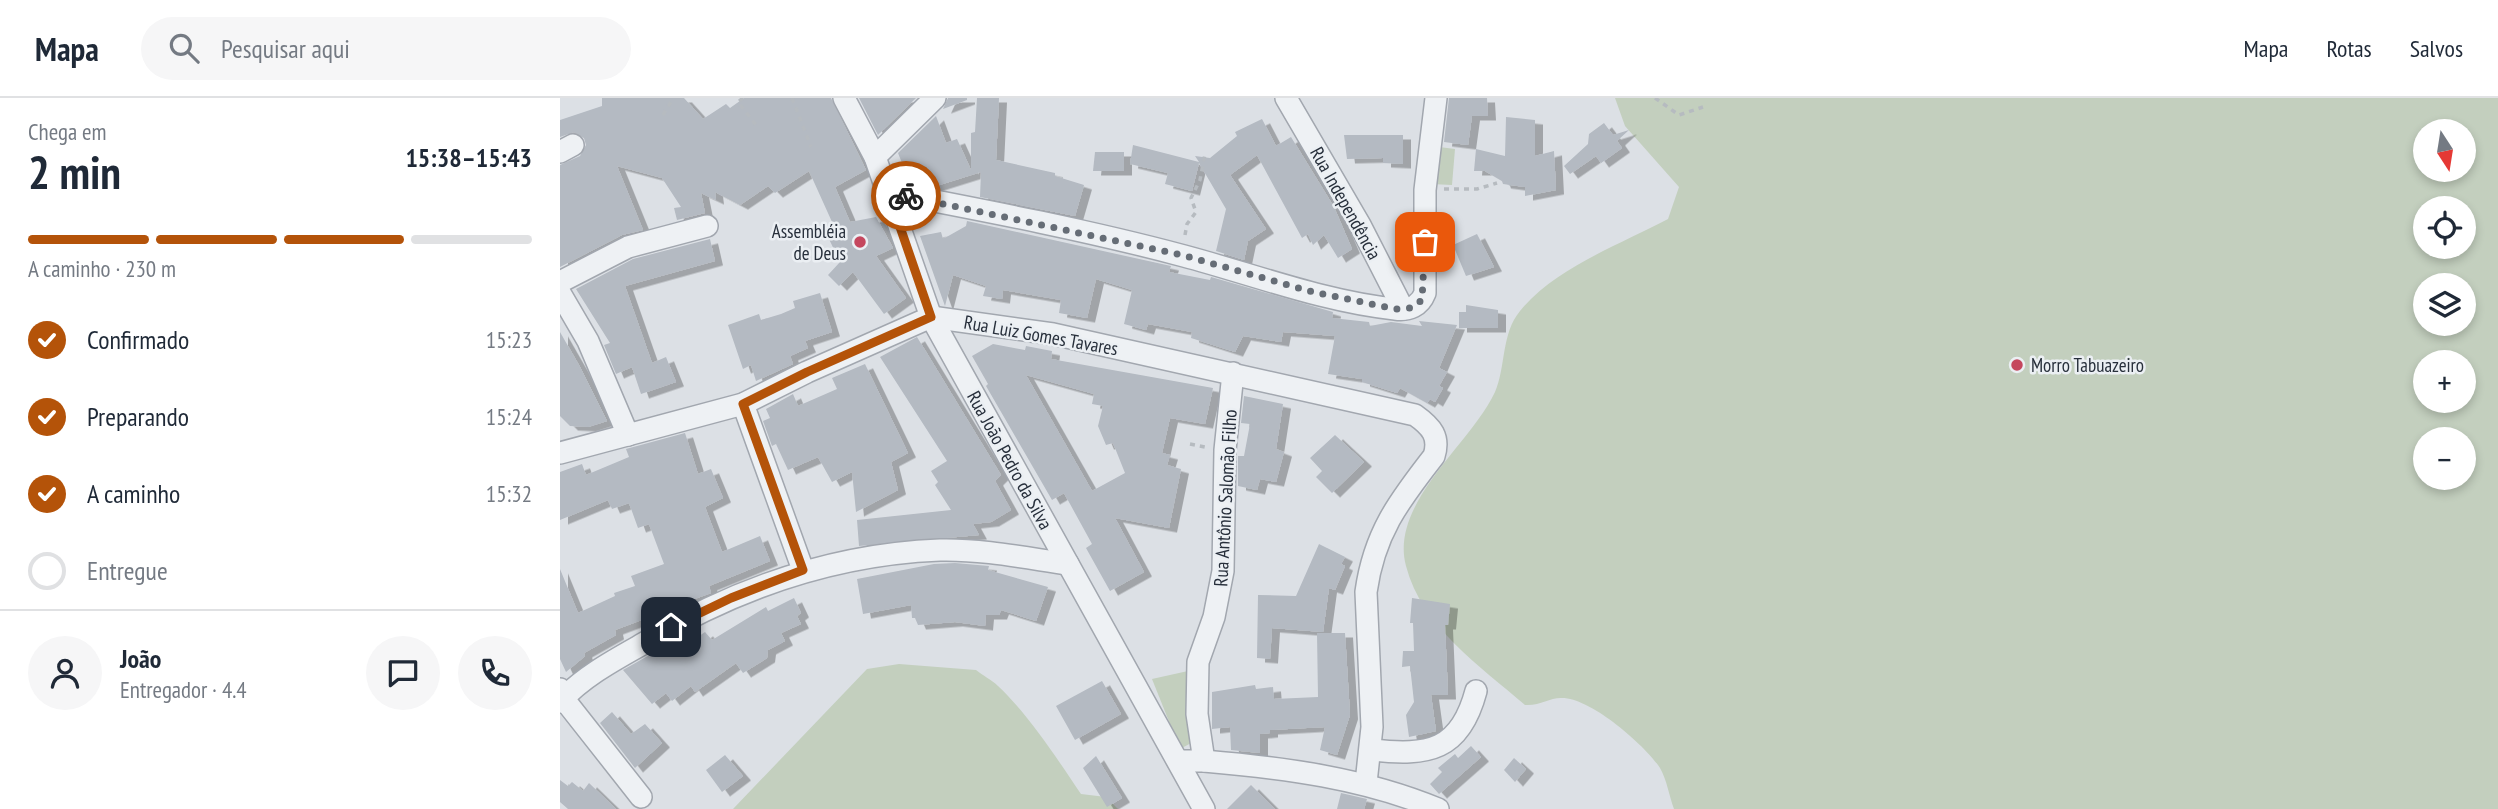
<!DOCTYPE html>
<html lang="pt">
<meta charset="utf-8">
<style>
:root{--surface:#fff;--page:#f6f6f7;--text:#1f2937;--muted:#747a83;--line:#e0e1e3;--accent:#b45309}
body{margin:0;font-family:"PT Sans Narrow",sans-serif;background:var(--page);color:var(--text);height:100vh;display:flex;flex-direction:column;font-size:26px;white-space:nowrap}
*{box-sizing:border-box;margin:0}
p{font-size:23px;color:var(--muted)}
.icon{flex:none;width:38px;height:38px;fill:none;stroke:currentColor;stroke-width:2;stroke-linecap:round;stroke-linejoin:round}
.map{position:relative;flex:1;overflow:hidden}
.details{display:flex;flex-direction:column;background:var(--surface);width:560px}
.details>*{flex:none}
.needle{width:46px;rotate:168deg}
.buttons{position:absolute;left:1853px;top:21px;display:grid;gap:14px}
.buttons a{display:grid;place-items:center;width:63px;height:63px;border-radius:50%;background:var(--surface);box-shadow:0 4px 10px #0003;font-size:35px}
.pin{position:absolute;display:grid;place-items:center;width:60px;height:60px;color:#fff;margin:-30px;border-radius:14px;box-shadow:0 4px 10px #0006}
.courier{position:absolute;display:grid;place-items:center;width:70px;height:70px;margin:-35px;border:5px solid #b45309;border-radius:50%;background:#fff;color:#222;box-shadow:0 2px 9px #0007}
.overview em{font-style:normal;font-weight:600}
.overview div{display:flex;flex-direction:column-reverse}
.overview{display:flex;align-items:center;justify-content:space-between;height:119px;padding:0 28px}
h1{font-size:46px;font-weight:600;line-height:52px}
.bar{display:grid;grid-template-columns:repeat(4,1fr);gap:10px 7px;align-content:center;height:84px;padding:0 28px}
.bar i{height:9px;border-radius:5px;background:var(--line)}
.bar .on{background:var(--accent)}
.bar p{grid-column:span 4}
.line{display:flex;align-items:center;gap:18px;padding:0 28px;border-top:2px solid var(--line)}
.line div{flex:1}
.round{display:grid;place-items:center;flex:none;width:74px;height:74px;border-radius:37px;background:var(--page)}
ol{padding:0 28px;list-style:none}
li{display:flex;align-items:center;gap:21px;height:77px}
li p{margin-inline-start:auto}
li .icon{padding:7px;border-radius:50%;background:var(--accent);color:#fff;stroke-width:4}
li:last-child{color:var(--muted)}
li i{width:38px;height:38px;border:4px solid var(--line);border-radius:50%}
header{display:flex;align-items:center;gap:42px;box-sizing:border-box;height:98px;padding:0 35px;background:var(--surface);border-bottom:2px solid var(--line)}
header strong{font-size:33px}
nav{display:flex;gap:38px;margin-inline-start:auto;font-size:24px}
.search{width:490px;height:63px;background:var(--page);display:flex;align-items:center;gap:18px;box-sizing:border-box;padding:0 24px;border-radius:38px;color:var(--muted);font-size:26px}
main{display:flex;flex:1;min-height:0}
.map>svg:first-child{display:block}
</style>
<header>
<strong>Mapa</strong>
<div class="search"><svg class="icon" aria-label="search" viewBox="0 0 24 24"><circle cx="10" cy="10" r="6"/><path d="M15 15l6 6"/></svg>Pesquisar aqui</div>
<nav><a>Mapa</a><a>Rotas</a><a>Salvos</a></nav>
</header>
<main>
<section class="details">
<div class="overview"><div><h1>2 min</h1><p>Chega em</p></div><em>15:38–15:43</em></div>
<div class="bar"><i class="on"></i><i class="on"></i><i class="on"></i><i></i><p>A caminho · 230 m</p></div>
<ol>
<li><svg class="icon" aria-label="check" viewBox="0 0 24 24"><path d="M5 12l5 5 9-10"/></svg>Confirmado<p>15:23</p></li>
<li><svg class="icon" aria-label="check" viewBox="0 0 24 24"><path d="M5 12l5 5 9-10"/></svg>Preparando<p>15:24</p></li>
<li><svg class="icon" aria-label="check" viewBox="0 0 24 24"><path d="M5 12l5 5 9-10"/></svg>A caminho<p>15:32</p></li>
<li><i></i>Entregue</li>
</ol>
<div class="line" style="height:126px"><a class="round"><svg class="icon" aria-label="person" viewBox="0 0 24 24"><circle cx="12" cy="8" r="4"/><path d="M4 21q1-7 8-7t8 7"/></svg></a><div><b>João</b><p>Entregador · 4.4</p></div><a class="round"><svg class="icon" aria-label="chat" viewBox="0 0 24 24"><path d="M4 5h16v11H9l-5 4z"/></svg></a><a class="round"><svg class="icon" aria-label="phone" viewBox="0 0 24 24"><path d="M5 4h4l2 5-3 2q2 4 5 5l2-3 5 2v4C11 20 4 13 5 4z"/></svg></a></div>
</section>
<div class="map">
<svg width="1938" height="711" viewBox="0 0 1938 711">
<defs>
<filter id="shadow"><feDropShadow dx="8" dy="4.5" stdDeviation="0" flood-color="#0004"/></filter>
</defs>
<rect width="100%" height="100%" fill="#dce0e5"/>
<g fill="#c3cfbe" fill-rule="evenodd">
<path d="M1055 0H1938V711H1114C1109 698 1107 682 1100 670 1085 647 1030 599 1001 600 989 600 980 608 965 607 920 568 862 529 846 468 829 405 911 346 935 294 946 269 941 236 960 213 995 170 1059 147 1108 121L1119 89 1065 28ZM1866 33H1904V72H1866ZM1866 110H1904V149H1866ZM1866 187H1904V226H1866ZM1866 264H1904V303H1866ZM1866 341H1904V380H1866Z"/>
<path d="M871 48 895 51 892 87 871 86Z"/>
<path d="M339 566 416 572C423 578 431 581 438 588 468 616 498 662 521 696L546 699 558 711H173L307 571Z"/>
<path d="M628 573 635 643 620 651 592 581Z"/>
</g>
<g fill="#b4bac2" fill-rule="evenodd" filter="url(#shadow)">
<path d="M42 0H124L143 21 166 6 170 10 184 0H271L306 72 275 89 290 124 316 119 333 150 316 158 346 200 324 216 293 174 279 188 268 177 280 164 268 139 277 135 249 73 215 95 208 88 180 107 155 94 156 102 141 95 145 115 117 122 114 110 121 109 102 80 57 68 83 132 62 137 0 169V67L20 58 26 47 24 40 14 34 0 39V22L42 8Z"/>
<path d="M299 0H356L318 37Z"/>
<path d="M388 0H407V2L383 11Z"/>
<path d="M417 0H439L436 62 495 75V78L524 87 515 118 420 99 421 74 373 89 368 88 365 82 368 67 350 85 338 55 376 18 386 45 397 41 411 72V35L415 34Z"/>
<path d="M889 0H927L928 18H912L908 47 884 44Z"/>
<path d="M946 19 975 22V58L994 53 996 92 965 98V89L943 86 942 83 925 73H914L916 51 945 58Z"/>
<path d="M702 21 716 48 731 39 774 109 792 151 778 160 764 137 753 147 748 136 742 140 697 57 670 77 706 131 688 143 684 162 656 153 666 111 639 65 632 93 605 86 608 75 570 66 573 47 639 64 635 58 650 60 677 38 675 34Z"/>
<path d="M1044 25 1053 37 1069 32 1057 43 1062 50 1041 65 1036 58 1010 76 1004 68 1028 46 1029 36Z"/>
<path d="M784 37H843V66L823 65V60L787 61Z"/>
<path d="M535 54H564V73H533Z"/>
<path d="M407 123 611 168 609 174 650 182 651 179 773 214 772 220 809 224 810 228 831 224 862 228 859 223 897 227 879 270 887 274 879 288 883 290 875 304 870 301 867 305 840 290 837 295 802 284V281L768 276 775 238 723 234 721 244 683 238 675 254 631 240 632 234 588 226 586 232 564 226 572 192 536 181 527 220 499 215 501 202 443 192 442 201 423 198 426 188 393 177 385 208 360 138 381 134 383 141 406 128Z"/>
<path d="M917 136 934 169 906 178 893 147Z"/>
<path d="M150 141 155 163 65 188 92 265 106 259 116 284 81 296 72 269 56 276 44 247 50 245 16 191 73 161Z"/>
<path d="M260 195 272 234 245 243 248 250 230 258 233 266 196 283 191 267 183 271 168 227 199 216 201 222 221 216 235 210 233 203Z"/>
<path d="M906 207 938 212V230H899V214H906Z"/>
<path d="M0 234 20 269 47 323 28 329 10 328 0 318Z"/>
<path d="M357 239 441 377 435 383 451 412 431 424 413 426 419 437 299 448 297 422 391 412 375 387 378 384 371 373 387 363 320 259Z"/>
<path d="M433 246 465 252 466 248 492 253 491 261 653 290 645 326 610 320 602 355 610 357 607 367 621 371 609 430 555 420 584 474 550 493 526 450 532 446 504 395 492 402 426 288 428 286 412 258ZM466 277 534 296 532 306 543 308 538 328 546 347 553 345 565 375 532 393Z"/>
<path d="M305 266 348 355 331 364 338 392 296 414 292 374 272 384 258 359 228 372 216 346 212 348 203 323 210 320 206 311 233 296 238 308 277 291 272 280Z"/>
<path d="M684 298 723 306 716 351 724 354 716 384 700 381 697 392 678 388V358H684L690 326 681 325Z"/>
<path d="M125 335 138 376 151 371 163 400 145 409 162 454 200 438 210 463 149 488 151 495 118 507 116 502 85 513 87 520 55 532 56 537 24 555 25 558 6 574 0 561V471L18 515 55 498 54 495 75 488 71 478 104 466 89 426 78 430 69 405 52 411 48 402 0 422V374L22 366 26 377 69 359 66 351Z"/>
<path d="M775 337 804 364 772 395 756 379 762 373 750 360Z"/>
<path d="M759 446 785 459 781 466 785 468 775 492 769 490 763 534 712 530 710 561 697 560 698 497 736 498Z"/>
<path d="M395 465 429 468 428 472 488 489 476 523 441 512 439 517H426L425 528 395 524 358 527 355 520H352L351 507 303 516 297 481 374 466Z"/>
<path d="M234 500 241 515 237 518 241 526 221 535 225 543 208 552 207 560 183 575 176 565 135 594 131 588 112 603 106 595 92 606 63 572 116 542 122 550 145 534 152 542 206 509 208 513Z"/>
<path d="M852 500 890 506 888 527H885L888 597H871L876 633 849 639 846 617 854 604 850 568 842 569 843 553H854L853 525H850Z"/>
<path d="M757 535H785L790 617 777 657 760 652 765 629 710 632V635L700 636V655L671 652 670 629 652 631V594L695 587 696 591 713 589 714 601 758 599Z"/>
<path d="M542 583 561 616 515 642 496 608Z"/>
<path d="M52 614 71 636 85 626 102 645 75 670 40 625Z"/>
<path d="M911 648 921 659 879 696 870 686 882 674 878 670 895 656 898 660Z"/>
<path d="M165 657 183 678 162 694 146 672Z"/>
<path d="M536 658 562 700 547 709 523 670Z"/>
<path d="M954 660 966 671 955 684 944 672Z"/>
<path d="M0 682 8 688 12 684 23 693 29 685 56 711H8L0 704Z"/>
<path d="M691 687 715 711H667Z"/>
<path d="M781 695 807 701 804 711H777Z"/>
</g>
<g fill="none" stroke-linecap="round" stroke-linejoin="round">
<defs>
<g id="minor">
<path d="M284 0 315 59 371 219 644 711"/>
<path d="M726 0 800 127 843 211"/>
<path d="M0 54 13 47"/>
<path d="M315 59 375 0"/>
<path d="M328 94C427 113 527 132 624 158 692 176 765 204 835 211 849 213 860 208 865 195V92L876 0"/>
<path d="M0 184 68 149 147 128"/>
<path d="M0 195 28 243 68 337"/>
<path d="M183 306 243 472"/>
<path d="M0 355 183 306 247 274 371 219 493 236 855 317C872 329 880 339 874 358 838 404 814 436 806 494L812 629 806 685"/>
<path d="M0 591 3 600 81 699"/>
<path d="M0 604C23 578 58 560 88 543 177 490 276 456 380 452 422 451 466 460 508 466"/>
<path d="M812 652C869 658 900 653 916 593"/>
<path d="M618 663H644L637 616 638 564 654 519 663 473 665 352 673 275"/>
<path d="M644 663C725 670 803 680 878 711"/>
</g>
</defs>
<use href="#minor" stroke="#a2a7af" stroke-width="24"/>
<g stroke="#b6bbc0" stroke-width="3.5" stroke-dasharray="5 5" stroke-linecap="butt">
<path d="M183 0 178 4 196 27"/>
<path d="M232 0 251 49"/>
<path d="M1095 0 1119 17 1143 9"/>
<path d="M103 17 113 0"/>
<path d="M884 91H917L937 85"/>
<path d="M625 137 627 126 636 114 631 100 640 82 645 56"/>
<path d="M630 346 645 349"/>
</g>
<use href="#minor" stroke="#eef1f4" stroke-width="21"/>
</g>
<g fill="none" stroke-linecap="round" stroke-linejoin="round">
<path stroke="#666d76" stroke-width="7" stroke-dasharray="0 12.6" d="M346 98 622 157 753 194 836 211 851 210 862 202 865 144"/>
<path stroke="#b45309" stroke-width="9" d="M111 529 171 500 243 472 183 306 247 274 371 219 328 94 346 98"/>
</g>
<g fill="#c5475e" stroke="#ebeff3" stroke-width="2.5">
<circle cx="300" cy="144" r="7"/>
<circle cx="1457" cy="267" r="7"/>
</g>
<g text-anchor="middle" dominant-baseline="central" stroke-width="5" stroke-linejoin="round" paint-order="stroke">
<g font-size="19" fill="#272f3b" stroke="#ebeff3">
<text transform="translate(786 105) rotate(61)">Rua Independência</text>
<text transform="translate(481 237) rotate(10)">Rua Luiz Gomes Tavares</text>
<text transform="translate(450 362) rotate(61)">Rua João Pedro da Silva</text>
<text transform="translate(665 400) rotate(-87)">Rua Antônio Salomão Filho</text>
</g>
<g font-size="19" fill="#272f3b" stroke="#ebeff3" text-anchor="end">
<text x="286" y="133">Assembléia<tspan x="286" dy="22">de Deus</tspan></text>
<text x="1471" y="267" text-anchor="start">Morro Tabuazeiro</text>
</g>
</g>
</svg>
<div class="buttons">
<a><svg class="needle" viewBox="-14 -14 28 28"><path d="M0-13l5 13h-10z" fill="#e53935"/><path d="M0 13l5-13h-10z" fill="#747a83"/></svg></a>
<a><svg class="icon" aria-label="locate" viewBox="0 0 24 24"><circle cx="12" cy="12" r="6"/><path d="M12 2v4M12 18v4M2 12h4M18 12h4"/></svg></a>
<a><svg class="icon" aria-label="layers" viewBox="0 0 24 24"><path d="M12 4l9 5-9 5-9-5zM3 14l9 5 9-5"/></svg></a>
<a>+</a>
<a>−</a>
</div>
<div class="pin" style="left:865px;top:144px;background:#ea580c"><svg class="icon" aria-label="bag" viewBox="0 0 24 24"><path d="M5 8h14l-1 12H6zM9 8a3 3 0 0 1 6 0"/></svg></div>
<div class="pin" style="left:111px;top:529px;background:#1f2937"><svg class="icon" aria-label="home" viewBox="0 0 24 24"><path d="M3 11l9-7 9 7M6 9v11h12V9"/></svg></div>
<div class="courier" style="left:346px;top:98px"><svg class="icon" aria-label="bike" viewBox="0 0 24 24"><circle cx="6" cy="16" r="4"/><circle cx="18" cy="16" r="4"/><path d="M6 16l4-8h5l3 8M10 8l3 8H6M13 5h3"/></svg></div>
</div>
</main>
